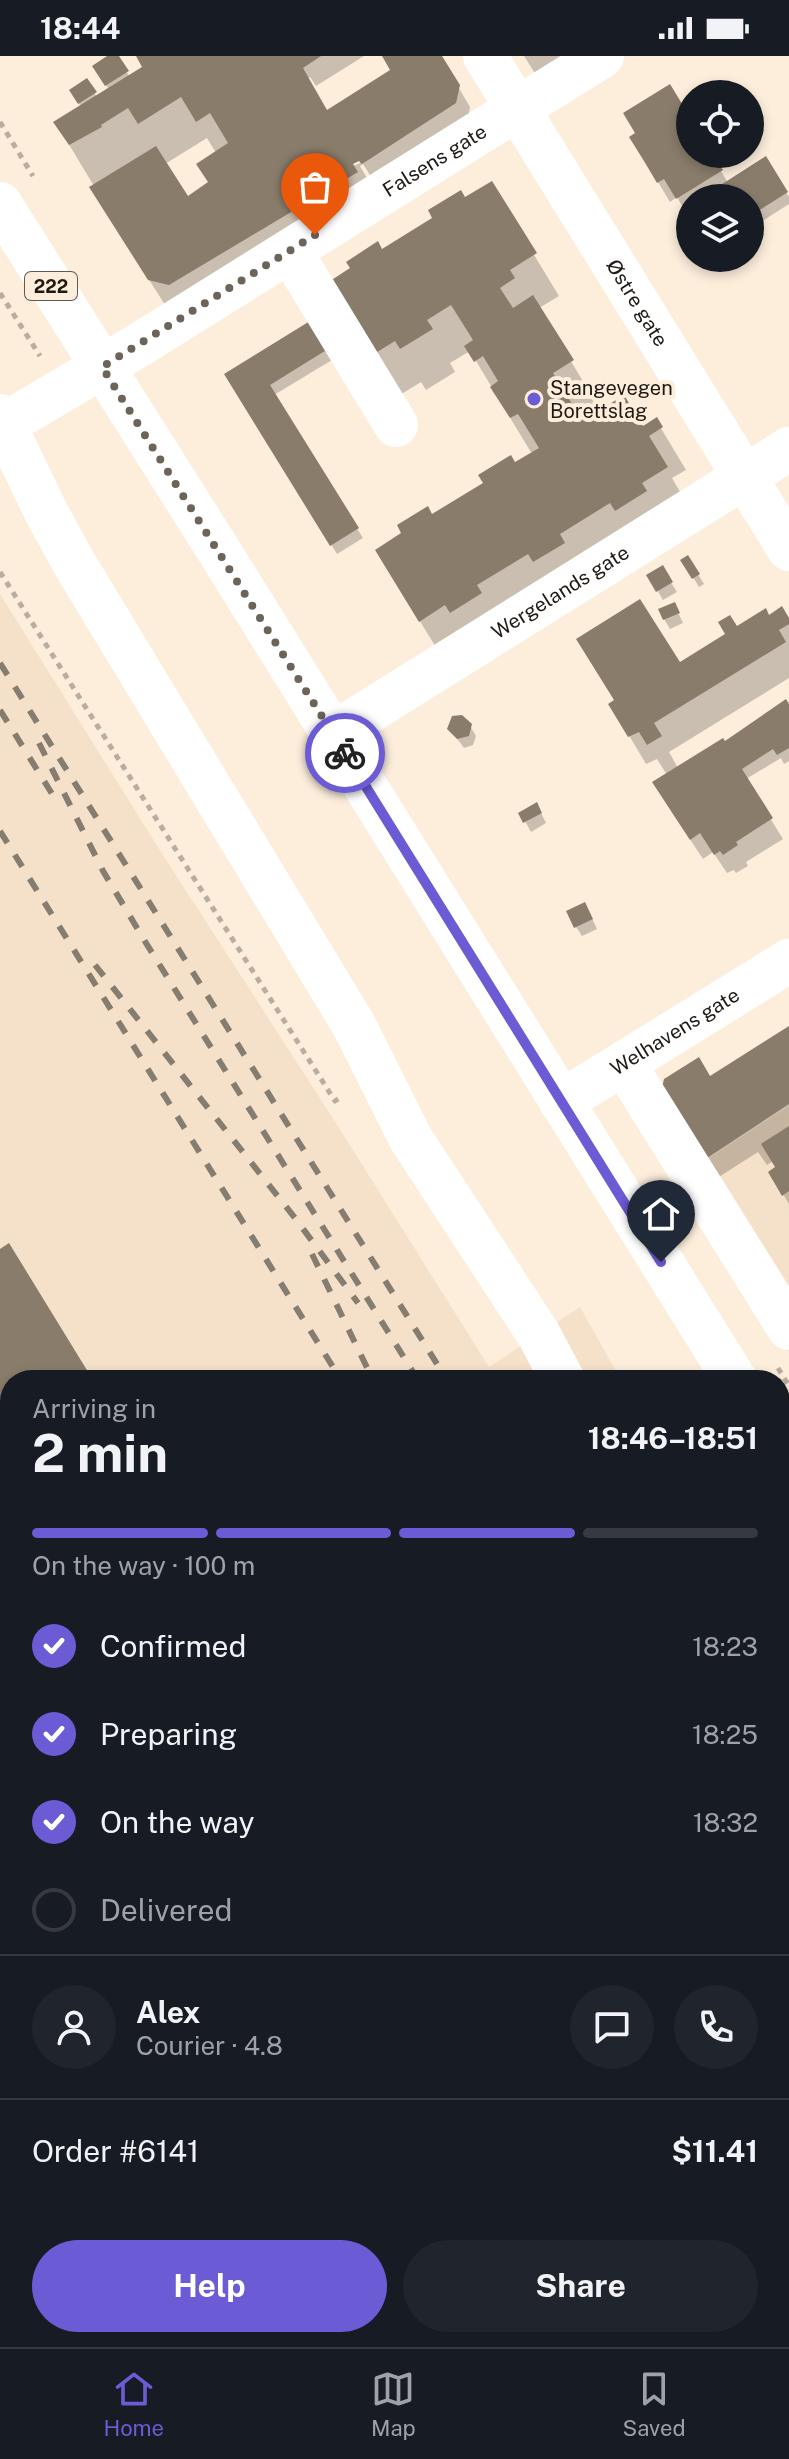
<!DOCTYPE html>
<meta charset="utf-8">
<style>
:root{--surface:#171b24;--page:#20242c;--text:#f1f3f6;--muted:#9ea1a6;--line:#363941;--accent:#6b5bd4}
body{margin:0;font-family:"Public Sans",sans-serif;background:var(--page);color:var(--text);height:100vh;display:flex;flex-direction:column;font-size:30px;white-space:nowrap}
*{box-sizing:border-box;margin:0}
p{font-size:26px;color:var(--muted)}
.icon{flex:none;width:44px;height:44px;fill:none;stroke:currentColor;stroke-width:2;stroke-linecap:round;stroke-linejoin:round}
.map{position:relative;flex:1;overflow:hidden}
.details{position:absolute;left:0px;top:1314px;width:790px;height:978px;display:flex;flex-direction:column;background:var(--surface);border-radius:32px 32px 0 0;box-shadow:0 4px 12px #0003}
.details>*{flex:none}
.fabs{position:absolute;left:676px;top:24px;display:grid;gap:16px}
.fabs a{display:grid;place-items:center;width:88px;height:88px;border-radius:50%;background:var(--surface);box-shadow:0 4px 12px #0003;font-size:40px}
.pin{position:absolute;display:grid;place-items:center;width:68px;height:68px;color:#fff;margin:-82px -34px;border-radius:50% 50% 50% 0;rotate:-45deg;box-shadow:0 0 8px #0007}
.pin .icon{rotate:45deg}
.courier{position:absolute;display:grid;place-items:center;width:80px;height:80px;margin:-40px;border:6px solid #6b5bd4;border-radius:50%;background:#fff;color:#222;box-shadow:0 2px 10px #0007}
.headline em{font-style:normal;font-weight:700}
.headline div{display:flex;flex-direction:column-reverse}
.headline{display:flex;align-items:center;justify-content:space-between;height:136px;padding:0 32px}
h1{font-size:52px;font-weight:700;line-height:60px}
.bar{display:grid;grid-template-columns:repeat(4,1fr);gap:12px 8px;align-content:center;height:96px;padding:0 32px}
.bar i{height:10px;border-radius:6px;background:var(--line)}
.bar .selected{background:var(--accent)}
.bar p{grid-column:span 4}
.line{display:flex;align-items:center;gap:20px;padding:0 32px;border-top:2px solid var(--line)}
.line div{flex:1}
.round{display:grid;place-items:center;flex:none;width:84px;height:84px;border-radius:42px;background:var(--page)}
ol{padding:0 32px;list-style:none}
li{display:flex;align-items:center;gap:24px;height:88px}
li p{margin-inline-start:auto}
li .icon{padding:8px;border-radius:50%;background:var(--accent);color:#fff;stroke-width:4}
li:last-child{color:var(--muted)}
li i{width:44px;height:44px;border:4px solid var(--line);border-radius:50%}
.button{display:flex;gap:16px;margin-top:auto;padding:16px 32px}
.button a{flex:1;height:92px;border-radius:48px;background:var(--accent);color:#fff;font-size:32px;font-weight:700;line-height:92px;text-align:center}
.button a+a{background:var(--page);color:var(--text)}
.status{display:flex;justify-content:space-between;align-items:center;height:56px;padding:0 40px;background:var(--surface);direction:ltr}
.status svg{height:22px;fill:currentColor}
.dock{display:flex;justify-content:space-around;align-items:center;height:112px;border-top:2px solid var(--line);background:var(--surface);font-size:22px;color:var(--muted)}
.dock a{display:grid;justify-items:center;gap:4px}
.dock .selected{color:var(--accent)}
.map>svg:first-child{display:block}
</style>
<div class="status"><b>18:44</b><svg viewBox="0 0 49 12"><path d="M0 12V9h3v3zM5 12V6h3v6zM10 12V3h3v9zM15 12V0h3v12zM26 1h20v11H26zM47 4h2v5h-2z"/></svg></div>
<div class="map">
<svg width="789" height="2291" viewBox="0 0 789 2291">
<rect width="100%" height="100%" fill="#fdeedc"/>
<g fill="#f5e1c9">
<path d="M0 538 161 796 336 1067 489 1311 580 1251 621 1324H10V2282H780V1498L789 1512V2291H0Z"/>
<path d="M789 1050V1296L680 1121Z"/>
</g>
<g fill="#0003" fill-rule="evenodd">
<path d="M110 0H116L130 21 144 12 138 0H364L316 30 310 21 307 23 327 57 392 15 384 0H440L470 51 467 68 375 127 363 108 360 110 382 148 167 252 108 159 94 130 56 67 81 51 72 35 87 25 97 41 109 34 95 10ZM207 82 216 97 210 128 187 143 165 108ZM360 103V107L344 114Z"/>
<path d="M524 0H588L538 22Z"/>
<path d="M690 65V98H711L728 127 766 103 789 141V148L750 173V142H690L689 162 677 141 670 146 658 126Z"/>
<path d="M491 128 559 240 539 252 596 347 591 350 596 358 643 373 656 364 686 414 672 422 690 453 445 606 402 536 432 460 532 398 470 295 450 307 455 316 426 334 421 326 395 342 351 271 382 195Z"/>
<path d="M309 267 332 304 274 339 363 482 337 498 226 319Z"/>
<path d="M688 502 704 528 699 531 683 505Z"/>
<path d="M662 512 677 536 663 544 649 520Z"/>
<path d="M674 548 683 567 670 573 664 563Z"/>
<path d="M769 561 789 566V622L669 696 678 712 789 652V705L784 708 781 702 746 723 783 783 746 806 748 810 736 817 734 814 727 817 713 796 703 803 666 747 667 719 657 703 646 708 611 649 737 572Z"/>
<path d="M470 670 476 680 473 689 464 692 450 673Z"/>
<path d="M537 749 546 767 531 776 521 758Z"/>
<path d="M590 858 597 873 582 880 576 871Z"/>
<path d="M789 972V1148L771 1117 777 1112 773 1105 767 1109 758 1096 714 1124 675 1061 710 1022Z"/>
<path d="M0 1195 91 1324H10V1459L0 1465Z"/>
<path d="M10 1720V2182L0 2189V1726Z"/>
<path d="M780 2210 789 2264V2291H709L707 2282H780Z"/>
</g>
<g fill="#897c6b">
<path d="M107 0H119L129 15 105 30 92 10Z"/>
<path d="M136 0H321L303 12 327 54 390 14 382 0H442L460 29 456 47 362 108 359 105 353 108 358 116 169 229 148 224 89 131 156 90 188 140 208 126 196 108 228 87 210 57 196 66 181 41 138 68 128 52 101 69 102 71 69 89 53 66 142 11Z"/>
<path d="M87 22 97 36 78 48 69 34Z"/>
<path d="M670 28 690 61V98H713L723 114 676 143 664 123 657 127 644 105 629 81 635 77 623 57Z"/>
<path d="M766 100 788 136 750 160V142H723L716 132Z"/>
<path d="M492 125 537 197 510 214 515 222 500 232 513 252 533 239 574 304 553 317 577 356 592 347 597 356 624 339 643 370 657 361 663 371 649 380 668 411 642 427 647 435 615 455 610 447 560 478 565 487 533 506 528 498 477 529 482 537 450 557 445 549 419 566 375 494 401 477 397 469 428 450 432 458 483 427 478 419 511 399 515 406 539 392 518 358 510 362 490 331 498 325 483 300 474 306 464 290 473 284 451 249 427 264 433 273 400 293 395 285 369 301 324 229 350 212 346 206 378 185 382 193 432 162 428 154 461 134 465 141Z"/>
<path d="M310 265 328 293 270 329 359 472 330 490 224 318Z"/>
<path d="M688 499 700 518 692 523 680 504Z"/>
<path d="M663 509 673 526 656 536 646 519Z"/>
<path d="M640 543 680 606 725 578 718 566 730 559 737 570 766 552 769 559 782 550 789 562V568L779 574 786 586 654 667 662 680 647 689 639 676 628 681 608 648 614 644 576 583Z"/>
<path d="M675 546 680 557 663 564 658 553Z"/>
<path d="M786 643 789 648V692L777 699 773 693 742 713 773 762 736 786 738 789 723 799 720 795 714 799 700 777 690 784 652 726 723 682 725 685Z"/>
<path d="M462 659 472 668 469 680 457 683 447 673 452 660Z"/>
<path d="M537 746 542 757 523 767 518 757Z"/>
<path d="M585 846 593 863 574 872 566 855Z"/>
<path d="M789 970V1048L701 1106 660 1040 664 1023 699 1001 710 1020Z"/>
<path d="M789 1070V1135L782 1140 768 1116 775 1111 761 1088Z"/>
<path d="M9 1187 93 1324H10V1413L0 1419V1193Z"/>
<path d="M10 1718V2136L0 2142V1724Z"/>
<path d="M705 2282H779L781 2291H707Z"/>
</g>
<g fill="none" stroke-linecap="round" stroke-linejoin="round">
<g stroke="#b9ad9f" stroke-width="5" stroke-dasharray="6 6" stroke-linecap="butt">
<path d="M0 66 33 120"/>
<path d="M0 237 40 300"/>
<path d="M0 516 335 1045 343 1040"/>
<path d="M778 1312 789 1330"/>
<path d="M780 1479 789 1492"/>
</g>
<g stroke="#fff" stroke-width="44">
<path id="s1" d="M485 0 789 493"/>
<path d="M290 195 396 369"/>
<path d="M0 360 46 456 74 507 355 971 411 1083 539 1279 563 1324"/>
<path id="s2" d="M5 368 139 289 602 0"/>
<path id="s3" d="M333 678 789 393"/>
<path d="M624 1008 789 1272"/>
<path id="s4" d="M561 1046 789 905"/>
<path d="M780 1593 789 1599"/>
<path d="M562 2282V2291"/>
</g>
<g stroke="#fff" stroke-width="44">
<path d="M0 148 219 495 735 1324"/>
<path d="M780 1395 789 1410"/>
</g>
<g stroke="#867d71" stroke-width="6" stroke-dasharray="14 14" stroke-linecap="butt">
<path d="M0 607 447 1324"/>
<path d="M0 654 54 741"/>
<path d="M39 687 103 815 146 887 418 1324"/>
<path d="M0 775 341 1324"/>
<path d="M95 909 295 1162 358 1247"/>
<path d="M312 1198 373 1324"/>
<path d="M780 1776 789 1788"/>
<path d="M780 1848 789 1862"/>
<path d="M780 1895 789 1911"/>
<path d="M780 1992 789 2012"/>
<path d="M650 2282 651 2291"/>
</g>
</g>
<g fill="none" stroke-linecap="round" stroke-linejoin="round">
<path stroke="#6c6459" stroke-width="8" stroke-dasharray="0 14.4" d="M315 179 102 311 345 697"/>
<path stroke="#6b5bd4" stroke-width="10" d="M345 697 661 1206"/>
</g>
<circle fill="#6b5bd4" stroke="#fdeedc" stroke-width="3" cx="534" cy="343" r="8"/>
<g text-anchor="middle" dominant-baseline="central" stroke-width="8" stroke-linejoin="round" paint-order="stroke">
<rect fill="#fdeedc" stroke="#61594f" stroke-width="2" x="25" y="216" width="52" height="28" rx="6"/>
<g font-size="18" font-weight="bold" fill="#1e1913">
<text x="51" y="230">222</text>
</g>
<g font-size="20" fill="#1e1913" stroke="#fdeedc">
<text stroke="none"><textPath href="#s2" startOffset="504">Falsens gate</textPath></text>
<text stroke="none"><textPath href="#s1" startOffset="290">Østre gate</textPath></text>
<text stroke="none"><textPath href="#s3" startOffset="268">Wergelands gate</textPath></text>
<text stroke="none"><textPath href="#s4" startOffset="134">Welhavens gate</textPath></text>
</g>
<g font-size="20" fill="#1e1913" stroke="#fdeedc" text-anchor="start">
<text x="550" y="332">Stangevegen<tspan x="550" dy="23">Borettslag</tspan></text>
</g>
</g>
</svg>
<div class="fabs">
<a><svg class="icon" aria-label="locate" viewBox="0 0 24 24"><circle cx="12" cy="12" r="6"/><path d="M12 2v4M12 18v4M2 12h4M18 12h4"/></svg></a>
<a><svg class="icon" aria-label="layers" viewBox="0 0 24 24"><path d="M12 4l9 5-9 5-9-5zM3 14l9 5 9-5"/></svg></a>
</div>
<div class="pin" style="left:315px;top:179px;background:#ea580c"><svg class="icon" aria-label="bag" viewBox="0 0 24 24"><path d="M5 8h14l-1 12H6zM9 8a3 3 0 0 1 6 0"/></svg></div>
<div class="pin" style="left:661px;top:1206px;background:#1f2937"><svg class="icon" aria-label="home" viewBox="0 0 24 24"><path d="M3 11l9-7 9 7M6 9v11h12V9"/></svg></div>
<div class="courier" style="left:345px;top:697px"><svg class="icon" aria-label="bike" viewBox="0 0 24 24"><circle cx="6" cy="16" r="4"/><circle cx="18" cy="16" r="4"/><path d="M6 16l4-8h5l3 8M10 8l3 8H6M13 5h3"/></svg></div>
<section class="details">
<div class="headline"><div><h1>2 min</h1><p>Arriving in</p></div><em>18:46–18:51</em></div>
<div class="bar"><i class="selected"></i><i class="selected"></i><i class="selected"></i><i></i><p>On the way · 100 m</p></div>
<ol>
<li><svg class="icon" aria-label="check" viewBox="0 0 24 24"><path d="M5 12l5 5 9-10"/></svg>Confirmed<p>18:23</p></li>
<li><svg class="icon" aria-label="check" viewBox="0 0 24 24"><path d="M5 12l5 5 9-10"/></svg>Preparing<p>18:25</p></li>
<li><svg class="icon" aria-label="check" viewBox="0 0 24 24"><path d="M5 12l5 5 9-10"/></svg>On the way<p>18:32</p></li>
<li><i></i>Delivered</li>
</ol>
<div class="line" style="height:144px"><a class="round"><svg class="icon" aria-label="person" viewBox="0 0 24 24"><circle cx="12" cy="8" r="4"/><path d="M4 21q1-7 8-7t8 7"/></svg></a><div><b>Alex</b><p>Courier · 4.8</p></div><a class="round"><svg class="icon" aria-label="chat" viewBox="0 0 24 24"><path d="M4 5h16v11H9l-5 4z"/></svg></a><a class="round"><svg class="icon" aria-label="phone" viewBox="0 0 24 24"><path d="M5 4h4l2 5-3 2q2 4 5 5l2-3 5 2v4C11 20 4 13 5 4z"/></svg></a></div>
<div class="line" style="height:104px"><div>Order #6141</div><b>$11.41</b></div>
<div class="button"><a>Help</a><a>Share</a></div>
</section>
</div>
<nav class="dock">
<a class="selected"><svg class="icon" aria-label="home" viewBox="0 0 24 24"><path d="M3 11l9-7 9 7M6 9v11h12V9"/></svg>Home</a>
<a><svg class="icon" aria-label="map" viewBox="0 0 24 24"><path d="M3 6l6-2 6 2 6-2v14l-6 2-6-2-6 2zM9 4v14M15 6v14"/></svg>Map</a>
<a><svg class="icon" aria-label="saved" viewBox="0 0 24 24"><path d="M7 4h10v16l-5-4-5 4z"/></svg>Saved</a>
</nav>
